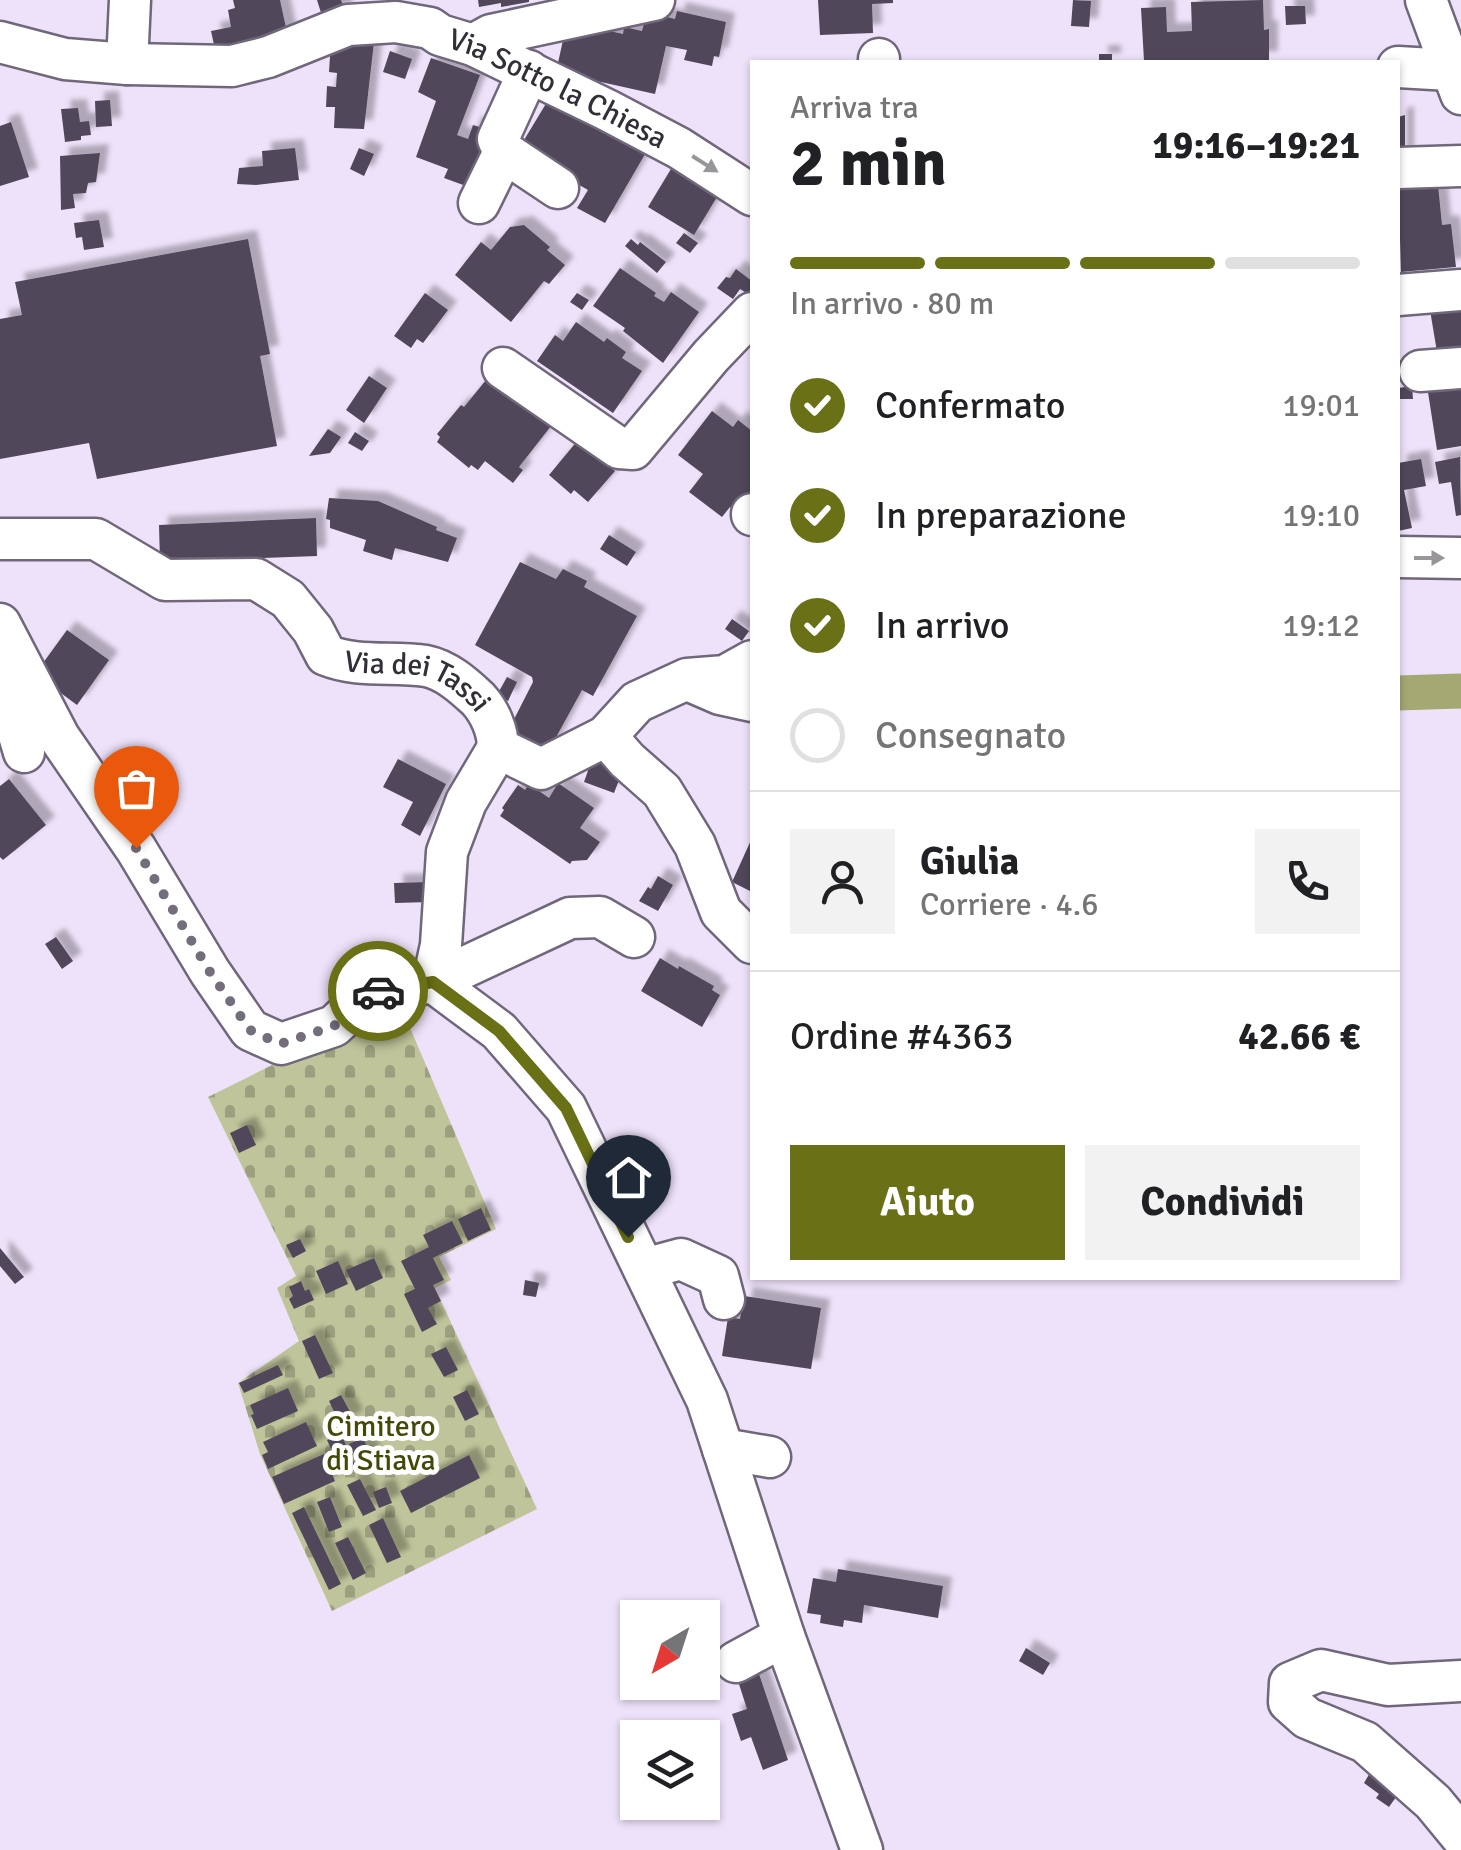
<!DOCTYPE html>
<html lang="it">
<meta charset="utf-8">
<style>
:root{--surface:#fff;--page:#f2f2f2;--text:#202124;--muted:#757577;--line:#e0e0e0;--accent:#6a7016}
body{margin:0;font-family:Signika,sans-serif;background:var(--page);color:var(--text);height:100vh;display:flex;flex-direction:column;font-size:38px;white-space:nowrap}
*{box-sizing:border-box;margin:0}
p{font-size:32px;color:var(--muted)}
.icon{flex:none;width:55px;height:55px;fill:none;stroke:currentColor;stroke-width:2;stroke-linecap:round;stroke-linejoin:round}
.map{position:relative;flex:1;overflow:hidden}
.sheet{position:absolute;left:750px;top:60px;width:650px;height:1220px;display:flex;flex-direction:column;background:var(--surface);border-radius:0px;box-shadow:0 2px 8px #0004}
.sheet>*{flex:none}
.needle{width:65px;rotate:219deg}
.buttons{position:absolute;left:620px;top:1600px;display:grid;gap:20px}
.buttons a{display:grid;place-items:center;width:100px;height:100px;border-radius:0px;background:var(--surface);box-shadow:0 2px 8px #0004;font-size:50px}
.pin{position:absolute;display:grid;place-items:center;width:85px;height:85px;color:#fff;margin:-102px -42px;border-radius:50% 50% 50% 0;rotate:-45deg;box-shadow:0 0 10px #0007}
.pin .icon{rotate:45deg}
.courier{position:absolute;display:grid;place-items:center;width:100px;height:100px;margin:-50px;border:8px solid #6a7016;border-radius:50%;background:#fff;color:#222;box-shadow:0 2px 12px #0007}
.overview em{font-style:normal;font-weight:700}
.overview div{display:flex;flex-direction:column-reverse}
.overview{display:flex;align-items:center;justify-content:space-between;height:170px;padding:0 40px}
h1{font-size:65px;font-weight:700;line-height:75px}
.bar{display:grid;grid-template-columns:repeat(4,1fr);gap:15px 10px;align-content:center;height:120px;padding:0 40px}
.bar i{height:12px;border-radius:8px;background:var(--line)}
.bar .on{background:var(--accent)}
.bar p{grid-column:span 4}
.line{display:flex;align-items:center;gap:25px;padding:0 40px;border-top:2px solid var(--line)}
.line div{flex:1}
.round{display:grid;place-items:center;flex:none;width:105px;height:105px;border-radius:0px;background:var(--page)}
ol{padding:0 40px;list-style:none}
li{display:flex;align-items:center;gap:30px;height:110px}
li p{margin-inline-start:auto}
li .icon{padding:10px;border-radius:50%;background:var(--accent);color:#fff;stroke-width:4}
li:last-child{color:var(--muted)}
li i{width:55px;height:55px;border:5px solid var(--line);border-radius:50%}
.button{display:flex;gap:20px;margin-top:auto;padding:20px 40px}
.button a{flex:1;height:115px;border-radius:0px;background:var(--accent);color:#fff;font-size:40px;font-weight:700;line-height:115px;text-align:center}
.button a+a{background:var(--page);color:var(--text)}
.map>svg:first-child{display:block}
</style>
<div class="map">
<svg width="1461" height="1850" viewBox="0 0 1461 1850">
<defs>
<pattern id="cemetery-stones" width="16" height="16" patternUnits="userSpaceOnUse" patternTransform="scale(2.5)"><rect width="16" height="16" fill="#bfc49a"/><path d="M2 7V4a2 2 0 0 1 4 0v3zM10 15v-3a2 2 0 0 1 4 0v3z" fill="#9ca07e"/></pattern>
<filter id="shadow"><feDropShadow dx="9" dy="-9" stdDeviation="2.5" flood-color="#0004"/></filter>
</defs>
<rect width="100%" height="100%" fill="#eee2fa"/>
<path fill="url(#cemetery-stones)" d="M399 1002 496 1229 439 1257 451 1280 435 1288 537 1509 332 1611 260 1454 238 1383 299 1341 277 1288 296 1276 208 1097Z"/>
<g fill="none" stroke-linecap="round" stroke-linejoin="round">
<path stroke="#a4a974" stroke-width="35" d="M1398 693 1461 691"/>
</g>
<g fill="#51475a" filter="url(#shadow)">
<path d="M233 0H280L288 37 216 54 211 31 231 27 228 10 235 8Z"/>
<path d="M317 0H341L345 11 323 19Z"/>
<path d="M478 0H529V2L501 7V3L479 7Z"/>
<path d="M818 0H893V3L872 4 873 33 820 35Z"/>
<path d="M1073 0 1091 1 1089 27 1071 26Z"/>
<path d="M1263 0 1264 30 1269 29V60L1144 61 1141 8 1166 7 1167 32 1192 31 1191 2Z"/>
<path d="M1285 6H1305L1306 24 1286 25Z"/>
<path d="M677 11 726 22 719 57 714 56 712 66 684 60 687 50 666 46 655 94 556 72 565 31 582 27 603 34 605 30 623 34 624 27 642 31 647 12 675 19Z"/>
<path d="M331 40 374 42 364 129 334 128 335 107H326L327 86 336 87 337 73 329 72Z"/>
<path d="M390 51 412 59 405 79 383 72Z"/>
<rect x="1099" y="54" width="13" height="8"/>
<path d="M431 58 480 75 457 135 468 139 473 125 486 129 484 144 466 186 444 178 448 169 416 157 436 101 418 92Z"/>
<path d="M110 100 112 126 96 127 95 101Z"/>
<path d="M547 102 648 149 605 223 577 208 588 190 518 150Z"/>
<path d="M78 108 80 122 89 121 91 135 81 136V140L65 142 61 109Z"/>
<path d="M1405 115V159L1398 160V117Z"/>
<path d="M11 122 29 177 0 186V126Z"/>
<path d="M295 148 299 180 256 185 237 184 239 168 263 166 262 151Z"/>
<path d="M359 148 374 154 364 176 350 169Z"/>
<path d="M100 153 96 182 88 183 86 193 73 194 75 208 61 210 60 156Z"/>
<path d="M674 164 720 192 694 235 648 207Z"/>
<path d="M1438 185 1442 225 1451 224 1456 267 1401 272 1400 239H1398V189Z"/>
<path d="M99 220 104 247 84 250 82 237 76 238 74 223Z"/>
<path d="M524 225 550 247 547 250 565 265 549 284 544 281 511 322 455 275 481 242 491 250 510 227Z"/>
<path d="M684 233 698 243 690 253 676 243Z"/>
<path d="M248 239 270 354 260 356 277 446 97 479 89 443 0 459V319L22 315 15 282Z"/>
<path d="M631 239 638 245 640 242 666 262 657 273 625 246Z"/>
<path d="M620 268 656 293 654 296 664 302 671 292 699 312 663 363 623 331 625 328 593 306Z"/>
<path d="M736 269 752 281V288L748 294 740 289 733 299 717 288 726 277 730 278Z"/>
<path d="M425 293 448 310 423 343 417 339 411 348 394 336Z"/>
<path d="M577 293 589 300 582 310 570 302Z"/>
<path d="M1461 299V355L1438 358 1429 304Z"/>
<path d="M576 322 604 342 607 338 626 352 622 358 642 371 613 413 537 361 555 335 563 341Z"/>
<path d="M369 376 387 388 364 423 346 410Z"/>
<path d="M486 380 513 402 516 398 551 426 519 467 523 470 513 483 485 461 478 470 471 465 469 468 437 442 440 437 437 434 461 405 464 407Z"/>
<path d="M1461 381V446L1437 450 1427 386Z"/>
<path d="M1412 386 1413 399H1398V388Z"/>
<path d="M712 411 733 427 738 420 752 431V501L734 510 730 507 722 517 689 492 703 474 678 455Z"/>
<path d="M328 429 341 437 330 453 309 456Z"/>
<path d="M355 432 369 441 362 451 348 443Z"/>
<path d="M578 440 615 471 588 502 574 490 571 494 549 475Z"/>
<path d="M1460 457 1461 515 1456 516 1451 482 1439 484 1435 462Z"/>
<path d="M1421 459 1426 486 1404 490 1412 528 1398 531V463Z"/>
<path d="M329 498 378 501 437 527 436 530 457 538 448 562 395 548 392 560 363 551 366 540 330 528V520L326 519Z"/>
<path d="M316 518 317 556 160 562 159 525Z"/>
<path d="M609 535 636 552 627 566 600 549Z"/>
<path d="M520 562 556 579 563 569 587 581 584 587 637 616 593 696 582 690 543 761 504 739 533 682 532 677 475 645Z"/>
<path d="M732 619 749 631 742 641 725 629Z"/>
<path d="M67 630 109 660 77 705 35 674Z"/>
<path d="M507 677 517 682 508 701 497 695Z"/>
<path d="M398 759 446 784 420 836 401 825 413 802 383 787Z"/>
<path d="M592 759 623 770 614 793 584 782Z"/>
<path d="M9 779 46 825 3 860 0 857V786Z"/>
<path d="M558 783 594 808 580 828 600 842 587 860 572 861 570 864 500 816 504 810 502 808 518 785 525 790 529 784 549 798Z"/>
<path d="M752 838V892L732 882Z"/>
<path d="M658 876 673 885 658 911 639 901 648 887 651 889Z"/>
<path d="M430 882V902L395 903 394 883Z"/>
<path d="M56 937 73 961 62 969 45 944Z"/>
<path d="M660 958 678 969 679 966 714 986 712 990 720 995 702 1027 641 991Z"/>
<path d="M247 1125 256 1145 239 1153 230 1133Z"/>
<path d="M481 1208 491 1230 468 1241 458 1219Z"/>
<path d="M452 1221 463 1243 433 1258 444 1280 433 1285 441 1301 428 1308 437 1324 422 1332 404 1294 415 1289 401 1261 429 1247 423 1235Z"/>
<path d="M300 1239 306 1251 293 1258 286 1245Z"/>
<path d="M0 1248 24 1277 15 1284 0 1266Z"/>
<path d="M374 1258 383 1278 356 1291 346 1270Z"/>
<path d="M338 1261 348 1284 326 1294 316 1271Z"/>
<path d="M525 1280 539 1283 536 1297 523 1295Z"/>
<path d="M301 1281 305 1291 309 1289 314 1300 294 1309 289 1299 293 1296 289 1287Z"/>
<path d="M744 1296 821 1308 811 1369 722 1356 728 1317 740 1319Z"/>
<path d="M315 1335 333 1373 319 1379 302 1341Z"/>
<path d="M446 1347 458 1370 444 1377 431 1354Z"/>
<path d="M278 1365 283 1375 244 1393 239 1383Z"/>
<path d="M288 1388 298 1411 257 1429 251 1415 254 1414 250 1405Z"/>
<path d="M467 1390 479 1414 465 1421 453 1397Z"/>
<path d="M341 1395 354 1419 341 1426 329 1401Z"/>
<path d="M306 1422 317 1446 268 1469 262 1455 268 1452 263 1442Z"/>
<path d="M341 1434 357 1469 343 1475 327 1440Z"/>
<path d="M363 1438 375 1463 361 1469 349 1444Z"/>
<path d="M324 1454 335 1481 284 1504 272 1477Z"/>
<path d="M469 1455 480 1478 411 1513 400 1491Z"/>
<path d="M360 1479 376 1510 363 1516 347 1485Z"/>
<path d="M386 1487 392 1503 379 1508 373 1492Z"/>
<path d="M330 1497 342 1527 329 1532 317 1502Z"/>
<path d="M304 1507 341 1584 329 1590 292 1513Z"/>
<path d="M383 1518 401 1557 387 1563 369 1525Z"/>
<path d="M348 1537 366 1573 353 1580 335 1543Z"/>
<path d="M838 1569 943 1586 938 1618 864 1605 862 1623 844 1620 843 1627 820 1623 821 1615 807 1613 813 1578 836 1582Z"/>
<path d="M1026 1648 1050 1663 1043 1675 1019 1661Z"/>
<path d="M759 1674 788 1760 763 1770 751 1737 741 1741 732 1714 747 1709 738 1681Z"/>
<path d="M1371 1771 1406 1783 1389 1807 1376 1798 1379 1794 1364 1783Z"/>
</g>
<g fill="none" stroke-linecap="round" stroke-linejoin="round">
<defs>
<g id="minor">
<path d="M1426 0 1461 94"/>
<path id="s1" d="M0 42 65 59 127 64 232 66 268 57 348 25 396 22 430 28 440 35 473 45 607 110 679 148 752 195"/>
<path d="M473 45 491 35 654 0"/>
<path d="M879 59V62"/>
<path d="M127 64 130 0"/>
<path d="M1398 67 1450 70"/>
<path d="M504 152 558 188"/>
<path d="M1398 168 1461 166"/>
<path d="M479 203 504 152 498 139 529 71"/>
<path d="M1398 295 1461 290"/>
<path d="M503 368 619 448 633 449 711 356 752 313"/>
<path d="M1420 371 1461 368"/>
<path d="M752 515V514"/>
<path id="s2" d="M0 539H96L165 580 256 579 288 599 313 630 326 655C358 668 392 661 426 666 446 670 463 685 478 699 490 712 498 731 498 748L541 769 606 736 637 702 687 679 725 676 752 661"/>
<path d="M1398 557 1461 558"/>
<path d="M0 624 59 737 136 849 210 972 250 1030 281 1044 334 1026 369 993 433 982 499 1031 566 1108 707 1400 784 1636 862 1850"/>
<path d="M0 672 24 752"/>
<path d="M690 681 720 694 752 701"/>
<path d="M606 736 627 760 662 791 695 845 721 912 752 943"/>
<path d="M433 982 441 945 447 852 466 802 498 748"/>
<path d="M433 982 570 918 600 917 634 937"/>
<path d="M644 1269 681 1259 718 1276 724 1299"/>
<path d="M723 1449 770 1457"/>
<path d="M736 1662 784 1636"/>
<path d="M1461 1681 1388 1685 1321 1670 1290 1683 1289 1702 1307 1718 1365 1742 1433 1802 1461 1836"/>
</g>
</defs>
<use href="#minor" stroke="#71677b" stroke-width="45"/>
<use href="#minor" stroke="#fff" stroke-width="40"/>
</g>
<defs><path id="oneway-solid" d="M-6-.8H1V-3.2L6.5 0L1 3.2V.8H-6Z" transform="scale(2.5)"/></defs>
<g fill="#99969b">
<use href="#oneway-solid" transform="translate(705 164) rotate(32)"/>
<use href="#oneway-solid" transform="translate(1429 558)"/>
</g>
<g fill="none" stroke-linecap="round" stroke-linejoin="round">
<path stroke="#746d7b" stroke-width="10" stroke-dasharray="0 18" d="M136 848 210 972 250 1030 280 1044 334 1026 369 993 378 991"/>
<path stroke="#6a7016" stroke-width="12" d="M378 991 433 982 499 1031 566 1108 628 1237"/>
</g>
<g text-anchor="middle" dominant-baseline="central" stroke-width="10" stroke-linejoin="round" paint-order="stroke">
<g font-size="30" fill="#332e37" stroke="#fff">
<text stroke="none"><textPath href="#s1" startOffset="582">Via Sotto la Chiesa</textPath></text>
<text stroke="none"><textPath href="#s2" startOffset="470">Via dei Tassi</textPath></text>
</g>
<g font-size="30" fill="#454907" stroke="#fff">
<text x="381" y="1426">Cimitero<tspan x="381" dy="34">di Stiava</tspan></text>
</g>
</g>
</svg>
<div class="buttons">
<a><svg class="needle" viewBox="-14 -14 28 28"><path d="M0-13l5 13h-10z" fill="#e53935"/><path d="M0 13l5-13h-10z" fill="#757577"/></svg></a>
<a><svg class="icon" aria-label="layers" viewBox="0 0 24 24"><path d="M12 4l9 5-9 5-9-5zM3 14l9 5 9-5"/></svg></a>
</div>
<div class="pin" style="left:136px;top:848px;background:#ea580c"><svg class="icon" aria-label="bag" viewBox="0 0 24 24"><path d="M5 8h14l-1 12H6zM9 8a3 3 0 0 1 6 0"/></svg></div>
<div class="pin" style="left:628px;top:1237px;background:#1f2937"><svg class="icon" aria-label="home" viewBox="0 0 24 24"><path d="M3 11l9-7 9 7M6 9v11h12V9"/></svg></div>
<div class="courier" style="left:378px;top:991px"><svg class="icon" aria-label="car" viewBox="0 0 24 24"><path d="M5 17H2v-5l4-1 3-4h7l3 4 3 1v5h-3M9 17h6M6 11h13"/><circle cx="7" cy="17" r="2"/><circle cx="17" cy="17" r="2"/></svg></div>
<section class="sheet">
<div class="overview"><div><h1>2 min</h1><p>Arriva tra</p></div><em>19:16–19:21</em></div>
<div class="bar"><i class="on"></i><i class="on"></i><i class="on"></i><i></i><p>In arrivo · 80 m</p></div>
<ol>
<li><svg class="icon" aria-label="check" viewBox="0 0 24 24"><path d="M5 12l5 5 9-10"/></svg>Confermato<p>19:01</p></li>
<li><svg class="icon" aria-label="check" viewBox="0 0 24 24"><path d="M5 12l5 5 9-10"/></svg>In preparazione<p>19:10</p></li>
<li><svg class="icon" aria-label="check" viewBox="0 0 24 24"><path d="M5 12l5 5 9-10"/></svg>In arrivo<p>19:12</p></li>
<li><i></i>Consegnato</li>
</ol>
<div class="line" style="height:180px"><a class="round"><svg class="icon" aria-label="person" viewBox="0 0 24 24"><circle cx="12" cy="8" r="4"/><path d="M4 21q1-7 8-7t8 7"/></svg></a><div><b>Giulia</b><p>Corriere · 4.6</p></div><a class="round"><svg class="icon" aria-label="phone" viewBox="0 0 24 24"><path d="M5 4h4l2 5-3 2q2 4 5 5l2-3 5 2v4C11 20 4 13 5 4z"/></svg></a></div>
<div class="line" style="height:130px"><div>Ordine #4363</div><b>42.66 €</b></div>
<div class="button"><a>Aiuto</a><a>Condividi</a></div>
</section>
</div>
